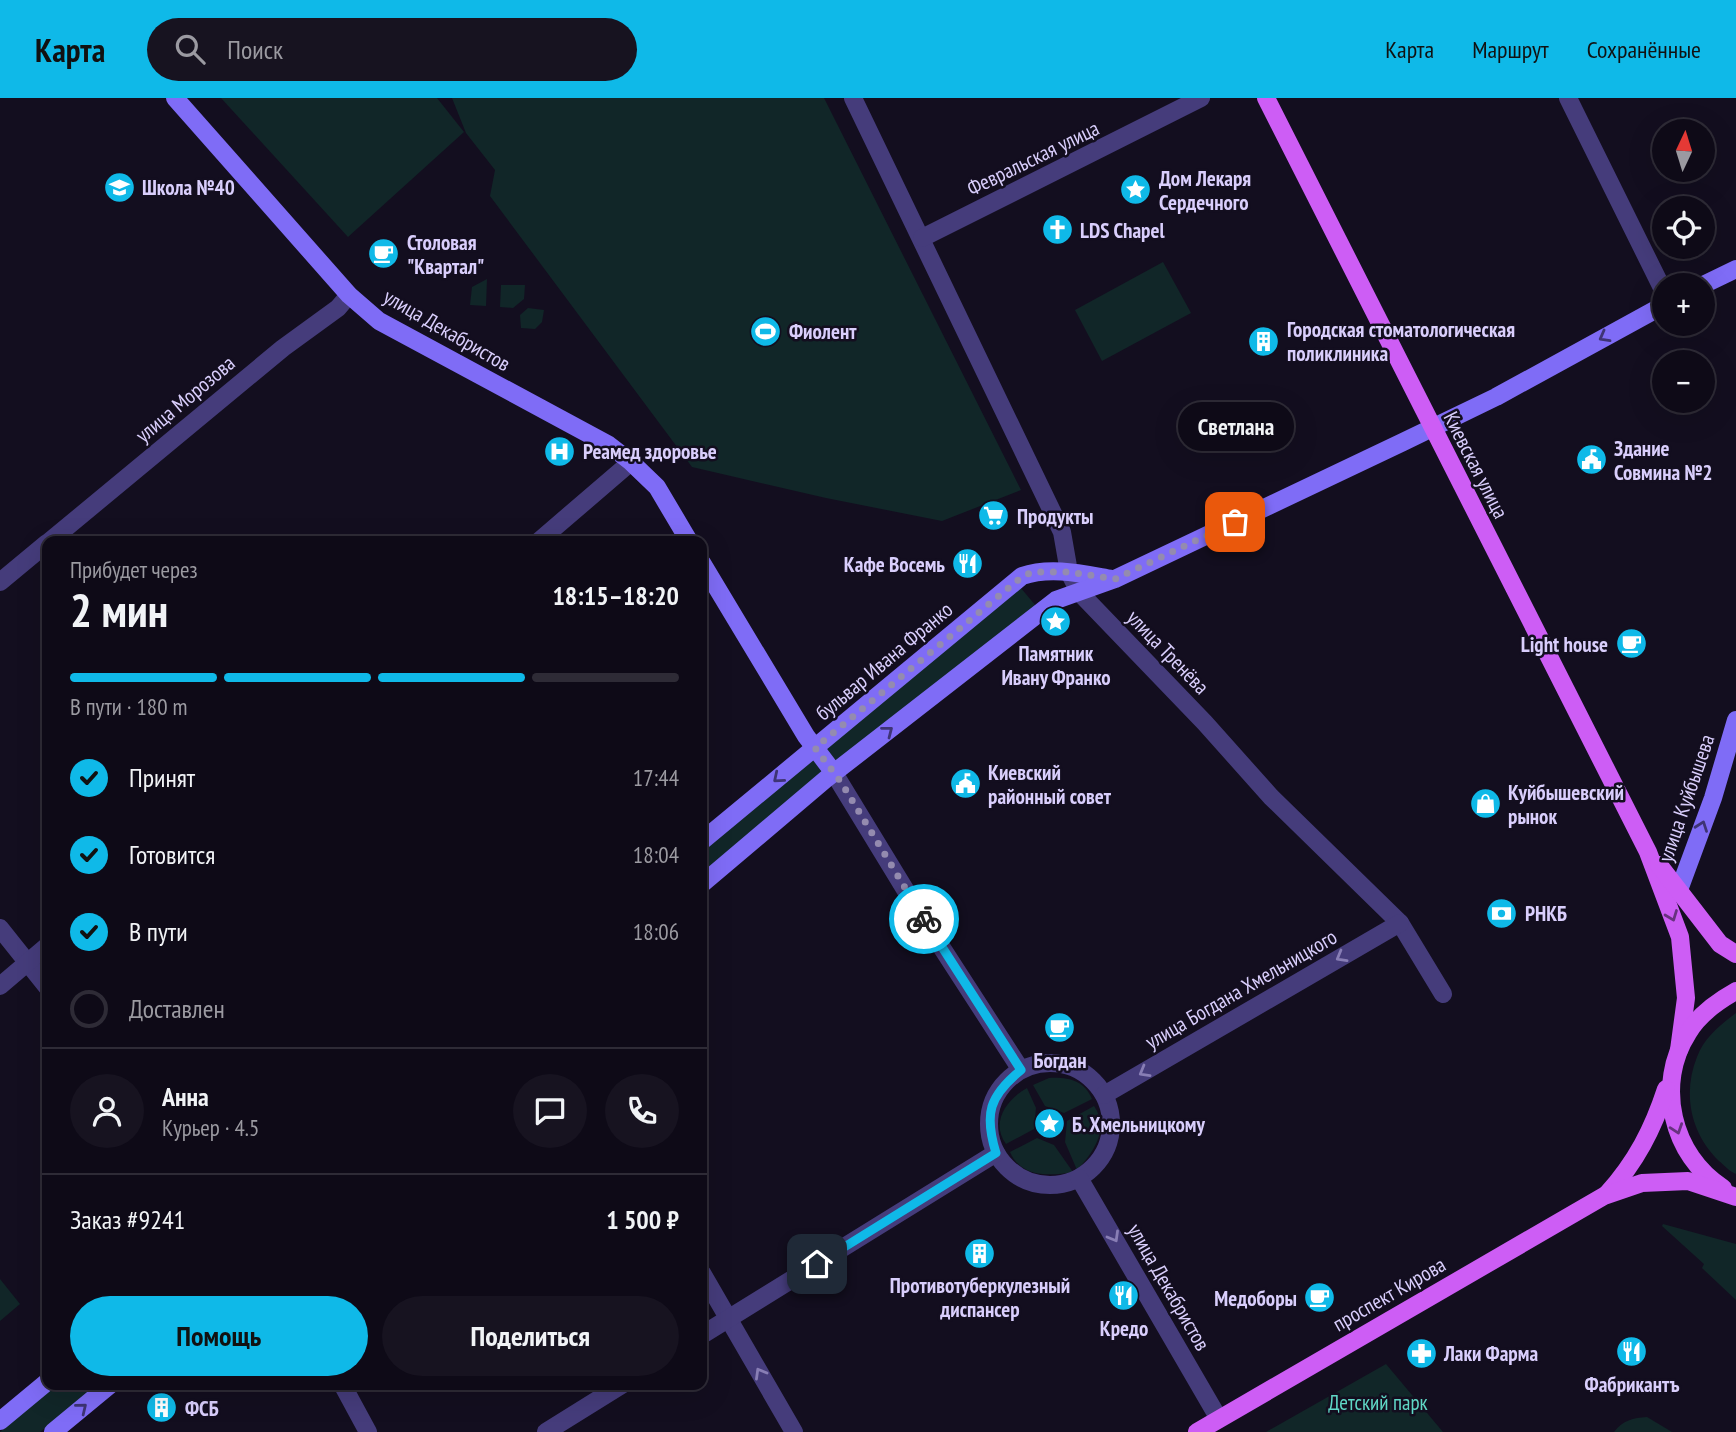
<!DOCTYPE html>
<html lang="ru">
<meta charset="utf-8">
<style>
:root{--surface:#0e0a17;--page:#171320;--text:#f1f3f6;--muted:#9b9aa1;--line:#2e2b36;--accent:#0fb9e8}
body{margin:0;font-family:"PT Sans Narrow",sans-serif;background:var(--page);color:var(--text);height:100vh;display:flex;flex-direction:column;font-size:26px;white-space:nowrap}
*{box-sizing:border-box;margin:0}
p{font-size:23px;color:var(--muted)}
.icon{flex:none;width:38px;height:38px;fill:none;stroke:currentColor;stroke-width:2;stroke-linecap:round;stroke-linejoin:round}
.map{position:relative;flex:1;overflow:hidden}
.drawer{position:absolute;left:42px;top:438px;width:665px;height:854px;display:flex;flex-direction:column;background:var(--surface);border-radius:14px;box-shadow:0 7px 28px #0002,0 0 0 2px var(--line)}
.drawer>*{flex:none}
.needle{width:46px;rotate:4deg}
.buttons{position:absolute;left:1652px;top:21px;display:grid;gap:14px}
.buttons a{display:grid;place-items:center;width:63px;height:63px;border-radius:50%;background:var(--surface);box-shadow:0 7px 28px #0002,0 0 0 2px var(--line);font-size:35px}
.pin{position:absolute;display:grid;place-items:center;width:60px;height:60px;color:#fff;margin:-30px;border-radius:14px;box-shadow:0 4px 10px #0006}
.courier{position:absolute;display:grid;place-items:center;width:70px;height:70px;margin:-35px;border:5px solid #0fb9e8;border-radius:50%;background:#fff;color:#222;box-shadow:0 2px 9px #0007}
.bubble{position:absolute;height:49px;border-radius:24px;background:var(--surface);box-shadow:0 7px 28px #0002,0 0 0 2px var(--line);font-size:23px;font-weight:700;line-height:49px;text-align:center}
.headline em{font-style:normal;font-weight:700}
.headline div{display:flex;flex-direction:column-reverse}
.headline{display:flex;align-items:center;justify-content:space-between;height:119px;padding:0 28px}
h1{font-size:46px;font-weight:700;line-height:52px}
.bar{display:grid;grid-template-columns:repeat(4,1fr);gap:10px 7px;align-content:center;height:84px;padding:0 28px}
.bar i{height:9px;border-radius:5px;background:var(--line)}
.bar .active{background:var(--accent)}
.bar p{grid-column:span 4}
.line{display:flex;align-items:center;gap:18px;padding:0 28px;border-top:2px solid var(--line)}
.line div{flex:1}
.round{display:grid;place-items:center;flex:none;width:74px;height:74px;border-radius:37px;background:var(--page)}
ol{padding:0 28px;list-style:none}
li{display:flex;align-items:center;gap:21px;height:77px}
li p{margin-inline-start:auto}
li .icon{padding:7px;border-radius:50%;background:var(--accent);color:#111;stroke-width:4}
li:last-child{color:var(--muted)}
li i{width:38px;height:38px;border:4px solid var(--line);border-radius:50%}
.cta{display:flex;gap:14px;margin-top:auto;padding:14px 28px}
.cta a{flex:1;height:80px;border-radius:42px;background:var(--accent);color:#111;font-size:28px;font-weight:700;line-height:80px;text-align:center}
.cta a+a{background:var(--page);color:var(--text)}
header{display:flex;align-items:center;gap:42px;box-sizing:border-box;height:98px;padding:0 35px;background:var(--accent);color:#111}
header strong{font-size:33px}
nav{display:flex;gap:38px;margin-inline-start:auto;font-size:24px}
.search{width:490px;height:63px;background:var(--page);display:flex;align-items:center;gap:18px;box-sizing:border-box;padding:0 24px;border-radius:38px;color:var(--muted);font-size:26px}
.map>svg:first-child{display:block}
</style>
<header>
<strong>Карта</strong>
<div class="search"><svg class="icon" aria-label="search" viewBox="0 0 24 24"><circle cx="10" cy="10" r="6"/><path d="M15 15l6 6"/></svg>Поиск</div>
<nav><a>Карта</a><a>Маршрут</a><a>Сохранённые</a></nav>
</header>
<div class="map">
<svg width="1736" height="1334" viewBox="0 0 1736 1334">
<rect width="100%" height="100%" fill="#130e1f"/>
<g fill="#112628">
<path d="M221 0H437L464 34 348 139Z"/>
<path d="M452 0H824L1021 392 942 423 826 400 692 369 490 98 495 72 466 35Z"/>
<path d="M1163 164 1191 215 1102 263 1075 212Z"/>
<path d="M487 181 486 208 470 207 472 189Z"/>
<path d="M501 187H525L524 201 513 210 500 209Z"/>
<path d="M528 210 544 212 542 224 535 231 521 230 520 217Z"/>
<path d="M1020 489 1036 508 833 666 822 653Z"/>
<path d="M815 658 826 672 702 776V752Z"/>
<path d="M1736 915V1076C1729 1073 1725 1068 1719 1063 1691 1036 1682 996 1697 959 1704 940 1720 927 1736 915Z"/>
<path d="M1049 980C1068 979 1084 982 1092 1001L1064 1015 1045 1008 1033 987Z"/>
<path d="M1027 990 1036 1010 1034 1031 1006 1046C990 1024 1007 1001 1027 990Z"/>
<path d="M1094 1008C1110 1031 1093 1055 1077 1072L1065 1044 1067 1023Z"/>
<path d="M1037 1040 1054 1047 1073 1074C1050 1078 1021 1080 1010 1054Z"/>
<path d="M1663 1126 1736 1146V1202L1702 1170 1704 1166 1662 1128Z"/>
<path d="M0 1181 20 1206 0 1223Z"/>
<path d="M1386 1266 1443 1334H1266Z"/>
<path d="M56 1286H99L40 1334H0Z"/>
<path d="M1647 1319 1672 1334H1614C1623 1322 1633 1320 1647 1319Z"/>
</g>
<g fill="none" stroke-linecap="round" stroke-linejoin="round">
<g stroke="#453c7b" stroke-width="18">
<path d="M853 0 1062 434 1069 474 1079 494 1205 625 1271 699 1400 825 1443 896"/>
<path d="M1568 0 1664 194"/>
<path d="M922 140 1201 0"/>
<path d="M50 443 283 250 338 210 349 197"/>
<path d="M539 443 631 364"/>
<path d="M0 484 47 445"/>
<path d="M834 675 920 816 1021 972"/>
<path d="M0 830 47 889"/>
<path d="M0 888 47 848"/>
<circle cx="1050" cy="1026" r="61"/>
<path d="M1104 997 1400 825"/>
<path d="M1079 1080 1219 1321"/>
<path d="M702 1175 794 1334"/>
<path d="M702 1237 996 1055"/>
<path d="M342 1286 368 1334"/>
<path d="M546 1334 623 1286"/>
</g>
<g stroke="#7f6cf6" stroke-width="18">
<path d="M175 0 349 197 379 223 609 347 631 364 657 389 689 443"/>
<path d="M1703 187 1736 171"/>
<path d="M702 465 806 638 834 675"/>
<path d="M702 743 1022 478C1051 468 1083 476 1112 481"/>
<path d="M702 786 826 681 1056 502 1115 481 1403 344 1496 299 1664 207"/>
<path d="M1679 792 1713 700 1736 622"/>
<path d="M0 1323 47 1284"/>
<path d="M53 1334 111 1286"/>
</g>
<g stroke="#cd5df5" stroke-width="18">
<path d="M1266 0 1648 754 1680 839 1686 900 1679 952"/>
<path d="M1659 767 1720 846 1736 856"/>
<path d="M1723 1090C1672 1058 1655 986 1688 935 1699 916 1718 903 1736 893"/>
<path d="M1607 1096C1636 1064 1653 1031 1666 991"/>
<path d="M1197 1334 1604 1098 1642 1085 1688 1083 1736 1099"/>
</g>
</g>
<defs><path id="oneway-chevron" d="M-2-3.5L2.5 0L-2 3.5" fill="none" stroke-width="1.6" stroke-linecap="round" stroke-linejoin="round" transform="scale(1.75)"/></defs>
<g stroke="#3e3475">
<use href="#oneway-chevron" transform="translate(1604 239) rotate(151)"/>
<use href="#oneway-chevron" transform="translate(888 633) rotate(-38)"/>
<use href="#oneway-chevron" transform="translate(778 680) rotate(140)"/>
<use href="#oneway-chevron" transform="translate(1702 728) rotate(-70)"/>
<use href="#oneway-chevron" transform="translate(82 1310) rotate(-39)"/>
</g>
<g stroke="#67327f">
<use href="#oneway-chevron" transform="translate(1672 818) rotate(69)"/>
<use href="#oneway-chevron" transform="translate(1677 1031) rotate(71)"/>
</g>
<g stroke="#887eb5">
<use href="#oneway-chevron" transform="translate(1341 859) rotate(150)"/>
<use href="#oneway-chevron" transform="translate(1144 974) rotate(150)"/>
<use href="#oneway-chevron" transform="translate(1114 1139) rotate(60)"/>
<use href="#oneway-chevron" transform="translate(760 1275) rotate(-120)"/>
</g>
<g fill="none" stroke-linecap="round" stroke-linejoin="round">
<path stroke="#948baf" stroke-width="7" stroke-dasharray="0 12.6" d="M924 821 841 684 815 650 1023 478 1033 474H1069L1115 481 1235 424"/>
<path stroke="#0fb9e8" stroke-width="9" d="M817 1166 996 1055C984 1016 989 998 1021 972L924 821"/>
</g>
<defs>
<symbol id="school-disc" viewBox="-11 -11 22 22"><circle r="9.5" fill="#0fb9e8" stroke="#130e1f"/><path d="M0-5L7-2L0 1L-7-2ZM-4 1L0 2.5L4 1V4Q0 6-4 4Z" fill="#fff"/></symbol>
<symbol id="sight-disc" viewBox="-11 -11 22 22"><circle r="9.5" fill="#0fb9e8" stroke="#130e1f"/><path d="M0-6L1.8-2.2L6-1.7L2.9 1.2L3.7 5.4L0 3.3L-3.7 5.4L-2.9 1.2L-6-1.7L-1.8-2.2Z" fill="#fff"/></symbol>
<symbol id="church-disc" viewBox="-11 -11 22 22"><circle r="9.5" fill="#0fb9e8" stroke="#130e1f"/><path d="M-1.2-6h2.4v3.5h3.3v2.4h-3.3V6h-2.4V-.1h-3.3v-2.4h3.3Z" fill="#fff"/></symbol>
<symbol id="cafe-disc" viewBox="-11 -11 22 22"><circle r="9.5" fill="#0fb9e8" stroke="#130e1f"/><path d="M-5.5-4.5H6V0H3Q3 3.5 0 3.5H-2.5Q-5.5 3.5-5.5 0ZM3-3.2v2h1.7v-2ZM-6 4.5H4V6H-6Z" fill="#fff"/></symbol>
<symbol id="stadium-disc" viewBox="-11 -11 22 22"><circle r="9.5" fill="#0fb9e8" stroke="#130e1f"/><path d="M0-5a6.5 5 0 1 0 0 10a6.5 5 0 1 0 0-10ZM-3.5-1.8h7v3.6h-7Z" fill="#fff"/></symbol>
<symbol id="building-disc" viewBox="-11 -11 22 22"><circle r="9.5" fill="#0fb9e8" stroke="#130e1f"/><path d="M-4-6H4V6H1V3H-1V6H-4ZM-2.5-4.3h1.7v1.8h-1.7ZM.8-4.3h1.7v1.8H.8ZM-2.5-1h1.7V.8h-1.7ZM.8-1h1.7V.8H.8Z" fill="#fff"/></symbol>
<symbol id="hospital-disc" viewBox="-11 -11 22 22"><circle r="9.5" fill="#0fb9e8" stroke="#130e1f"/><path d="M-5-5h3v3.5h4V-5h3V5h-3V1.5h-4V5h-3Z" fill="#fff"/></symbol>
<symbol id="civic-disc" viewBox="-11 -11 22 22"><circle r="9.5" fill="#0fb9e8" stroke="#130e1f"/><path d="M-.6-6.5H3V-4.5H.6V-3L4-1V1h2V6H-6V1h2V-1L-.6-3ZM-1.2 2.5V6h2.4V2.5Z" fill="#fff"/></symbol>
<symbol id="supermarket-disc" viewBox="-11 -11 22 22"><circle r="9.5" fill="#0fb9e8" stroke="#130e1f"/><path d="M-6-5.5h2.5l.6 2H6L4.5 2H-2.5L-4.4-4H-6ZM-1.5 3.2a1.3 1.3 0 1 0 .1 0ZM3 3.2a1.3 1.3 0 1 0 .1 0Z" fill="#fff"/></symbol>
<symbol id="restaurant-disc" viewBox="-11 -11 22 22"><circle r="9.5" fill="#0fb9e8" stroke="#130e1f"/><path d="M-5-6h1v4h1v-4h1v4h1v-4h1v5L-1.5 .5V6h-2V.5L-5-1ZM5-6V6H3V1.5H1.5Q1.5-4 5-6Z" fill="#fff"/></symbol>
<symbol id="shop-disc" viewBox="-11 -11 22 22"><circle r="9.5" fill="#0fb9e8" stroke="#130e1f"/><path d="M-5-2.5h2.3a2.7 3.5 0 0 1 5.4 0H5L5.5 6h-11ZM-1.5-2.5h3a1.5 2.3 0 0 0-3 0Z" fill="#fff"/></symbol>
<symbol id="bank-disc" viewBox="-11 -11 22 22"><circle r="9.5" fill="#0fb9e8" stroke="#130e1f"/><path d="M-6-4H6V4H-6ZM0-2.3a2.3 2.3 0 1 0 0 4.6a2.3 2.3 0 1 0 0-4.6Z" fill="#fff"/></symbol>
<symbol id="pharmacy-disc" viewBox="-11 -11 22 22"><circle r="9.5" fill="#0fb9e8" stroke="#130e1f"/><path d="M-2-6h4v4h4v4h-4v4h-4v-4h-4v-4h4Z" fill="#fff"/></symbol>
</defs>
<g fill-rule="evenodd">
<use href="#school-disc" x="102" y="72" width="35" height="35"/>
<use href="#sight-disc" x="1118" y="74" width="35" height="35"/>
<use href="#church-disc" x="1040" y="114" width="35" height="35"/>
<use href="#cafe-disc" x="366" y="138" width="35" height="35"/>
<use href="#stadium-disc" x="748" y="216" width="35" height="35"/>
<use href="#building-disc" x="1246" y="226" width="35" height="35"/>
<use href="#hospital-disc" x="542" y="336" width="35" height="35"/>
<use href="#civic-disc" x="1574" y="344" width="35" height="35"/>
<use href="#supermarket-disc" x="976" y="400" width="35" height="35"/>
<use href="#restaurant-disc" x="950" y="448" width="35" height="35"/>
<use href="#sight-disc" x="1038" y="506" width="35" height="35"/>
<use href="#cafe-disc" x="1614" y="528" width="35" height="35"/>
<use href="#civic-disc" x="948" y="668" width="35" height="35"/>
<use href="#shop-disc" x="1468" y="688" width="35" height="35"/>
<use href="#bank-disc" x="1484" y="798" width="35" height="35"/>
<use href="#cafe-disc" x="1042" y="912" width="35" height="35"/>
<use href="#sight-disc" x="1032" y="1008" width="35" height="35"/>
<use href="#building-disc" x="962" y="1138" width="35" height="35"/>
<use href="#restaurant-disc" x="1106" y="1180" width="35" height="35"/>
<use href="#cafe-disc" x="1302" y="1182" width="35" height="35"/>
<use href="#restaurant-disc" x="1614" y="1236" width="35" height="35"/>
<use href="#pharmacy-disc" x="1404" y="1238" width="35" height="35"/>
<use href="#building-disc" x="144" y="1292" width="35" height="35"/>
</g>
<g text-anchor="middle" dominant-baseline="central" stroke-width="5" stroke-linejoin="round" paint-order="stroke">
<g font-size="21" fill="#d9cefc" stroke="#130e1f">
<text transform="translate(1033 60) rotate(-26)">Февральская улица</text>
<text transform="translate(447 232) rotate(30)">улица Декабристов</text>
<text transform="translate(185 301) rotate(-40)">улица Морозова</text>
<text transform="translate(1476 367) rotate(63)">Киевская улица</text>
<text transform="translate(1168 554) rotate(46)">улица Тренёва</text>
<text transform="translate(884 563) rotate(-40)">бульвар Ивана Франко</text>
<text transform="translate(1686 700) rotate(-71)">улица Куйбышева</text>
<text transform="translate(1241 891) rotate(-30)">улица Богдана Хмельницкого</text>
<text transform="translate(1169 1189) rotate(60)">улица Декабристов</text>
<text transform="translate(1389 1196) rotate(-30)">проспект Кирова</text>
</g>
<g font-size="21" font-weight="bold" fill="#d9cefc" stroke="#130e1f" text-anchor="start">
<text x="1159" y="80">Дом Лекаря<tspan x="1159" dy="24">Сердечного</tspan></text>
<text x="142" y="89">Школа №40</text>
<text x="1080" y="132">LDS Chapel</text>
<text x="407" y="144">Столовая<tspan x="407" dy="24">"Квартал"</tspan></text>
<text x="1287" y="231">Городская стоматологическая<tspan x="1287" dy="24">поликлиника</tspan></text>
<text x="789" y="233">Фиолент</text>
<text x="1614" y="350">Здание<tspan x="1614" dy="24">Совмина №2</tspan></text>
<text x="583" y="353">Реамед здоровье</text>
<text x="1017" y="418">Продукты</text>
<text x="945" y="466" text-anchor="end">Кафе Восемь</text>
<text x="1608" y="546" text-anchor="end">Light house</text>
<text x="1056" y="555" text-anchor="middle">Памятник<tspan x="1056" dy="24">Ивану Франко</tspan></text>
<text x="988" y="674">Киевский<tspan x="988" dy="24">районный совет</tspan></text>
<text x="1508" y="694">Куйбышевский<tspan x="1508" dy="24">рынок</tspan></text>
<text x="1525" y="815">РНКБ</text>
<text x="1060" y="962" text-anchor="middle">Богдан</text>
<text x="1072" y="1026">Б. Хмельницкому</text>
<text x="980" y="1187" text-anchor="middle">Противотуберкулезный<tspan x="980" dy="24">диспансер</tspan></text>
<text x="1297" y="1200" text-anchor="end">Медоборы</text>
<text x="1124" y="1230" text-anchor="middle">Кредо</text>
<text x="1444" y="1255">Лаки Фарма</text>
<text x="1632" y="1286" text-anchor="middle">Фабрикантъ</text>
<text x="185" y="1310">ФСБ</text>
</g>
<g font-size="21" fill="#60d7c6" stroke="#130e1f">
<text x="1378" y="1304">Детский парк</text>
</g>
</g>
</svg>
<div class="buttons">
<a><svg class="needle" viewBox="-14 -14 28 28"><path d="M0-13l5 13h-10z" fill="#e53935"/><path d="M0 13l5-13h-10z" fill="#9b9aa1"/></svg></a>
<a><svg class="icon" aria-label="locate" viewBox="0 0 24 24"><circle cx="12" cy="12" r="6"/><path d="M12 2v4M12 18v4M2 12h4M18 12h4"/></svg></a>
<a>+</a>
<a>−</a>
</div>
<div class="pin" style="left:1235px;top:424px;background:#ea580c"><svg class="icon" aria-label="bag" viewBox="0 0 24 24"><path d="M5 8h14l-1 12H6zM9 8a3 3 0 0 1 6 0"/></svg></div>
<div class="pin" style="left:817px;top:1166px;background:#1f2937"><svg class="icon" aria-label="home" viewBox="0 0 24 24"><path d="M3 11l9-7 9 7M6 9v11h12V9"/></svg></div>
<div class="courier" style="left:924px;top:821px"><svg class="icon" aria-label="bike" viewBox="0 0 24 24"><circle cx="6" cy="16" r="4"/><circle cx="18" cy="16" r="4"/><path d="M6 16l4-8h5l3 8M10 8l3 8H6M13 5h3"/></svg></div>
<div class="bubble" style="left:1178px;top:304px;width:116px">Светлана</div>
<section class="drawer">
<div class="headline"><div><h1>2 мин</h1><p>Прибудет через</p></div><em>18:15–18:20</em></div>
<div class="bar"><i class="active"></i><i class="active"></i><i class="active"></i><i></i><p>В пути · 180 m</p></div>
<ol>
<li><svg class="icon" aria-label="check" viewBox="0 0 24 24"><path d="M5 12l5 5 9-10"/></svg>Принят<p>17:44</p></li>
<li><svg class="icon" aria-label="check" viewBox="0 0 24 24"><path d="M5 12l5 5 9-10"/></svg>Готовится<p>18:04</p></li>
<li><svg class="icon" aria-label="check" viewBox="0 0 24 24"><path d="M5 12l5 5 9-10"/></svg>В пути<p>18:06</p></li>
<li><i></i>Доставлен</li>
</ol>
<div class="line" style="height:126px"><a class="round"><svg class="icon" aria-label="person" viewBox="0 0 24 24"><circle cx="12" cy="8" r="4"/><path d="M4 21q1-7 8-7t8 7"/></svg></a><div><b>Анна</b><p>Курьер · 4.5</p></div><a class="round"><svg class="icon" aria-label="chat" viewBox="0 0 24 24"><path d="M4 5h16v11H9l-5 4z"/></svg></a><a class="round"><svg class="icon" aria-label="phone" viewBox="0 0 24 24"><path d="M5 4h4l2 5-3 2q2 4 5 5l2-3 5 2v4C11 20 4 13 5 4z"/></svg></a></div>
<div class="line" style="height:91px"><div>Заказ #9241</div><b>1 500 ₽</b></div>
<div class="cta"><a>Помощь</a><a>Поделиться</a></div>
</section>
</div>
